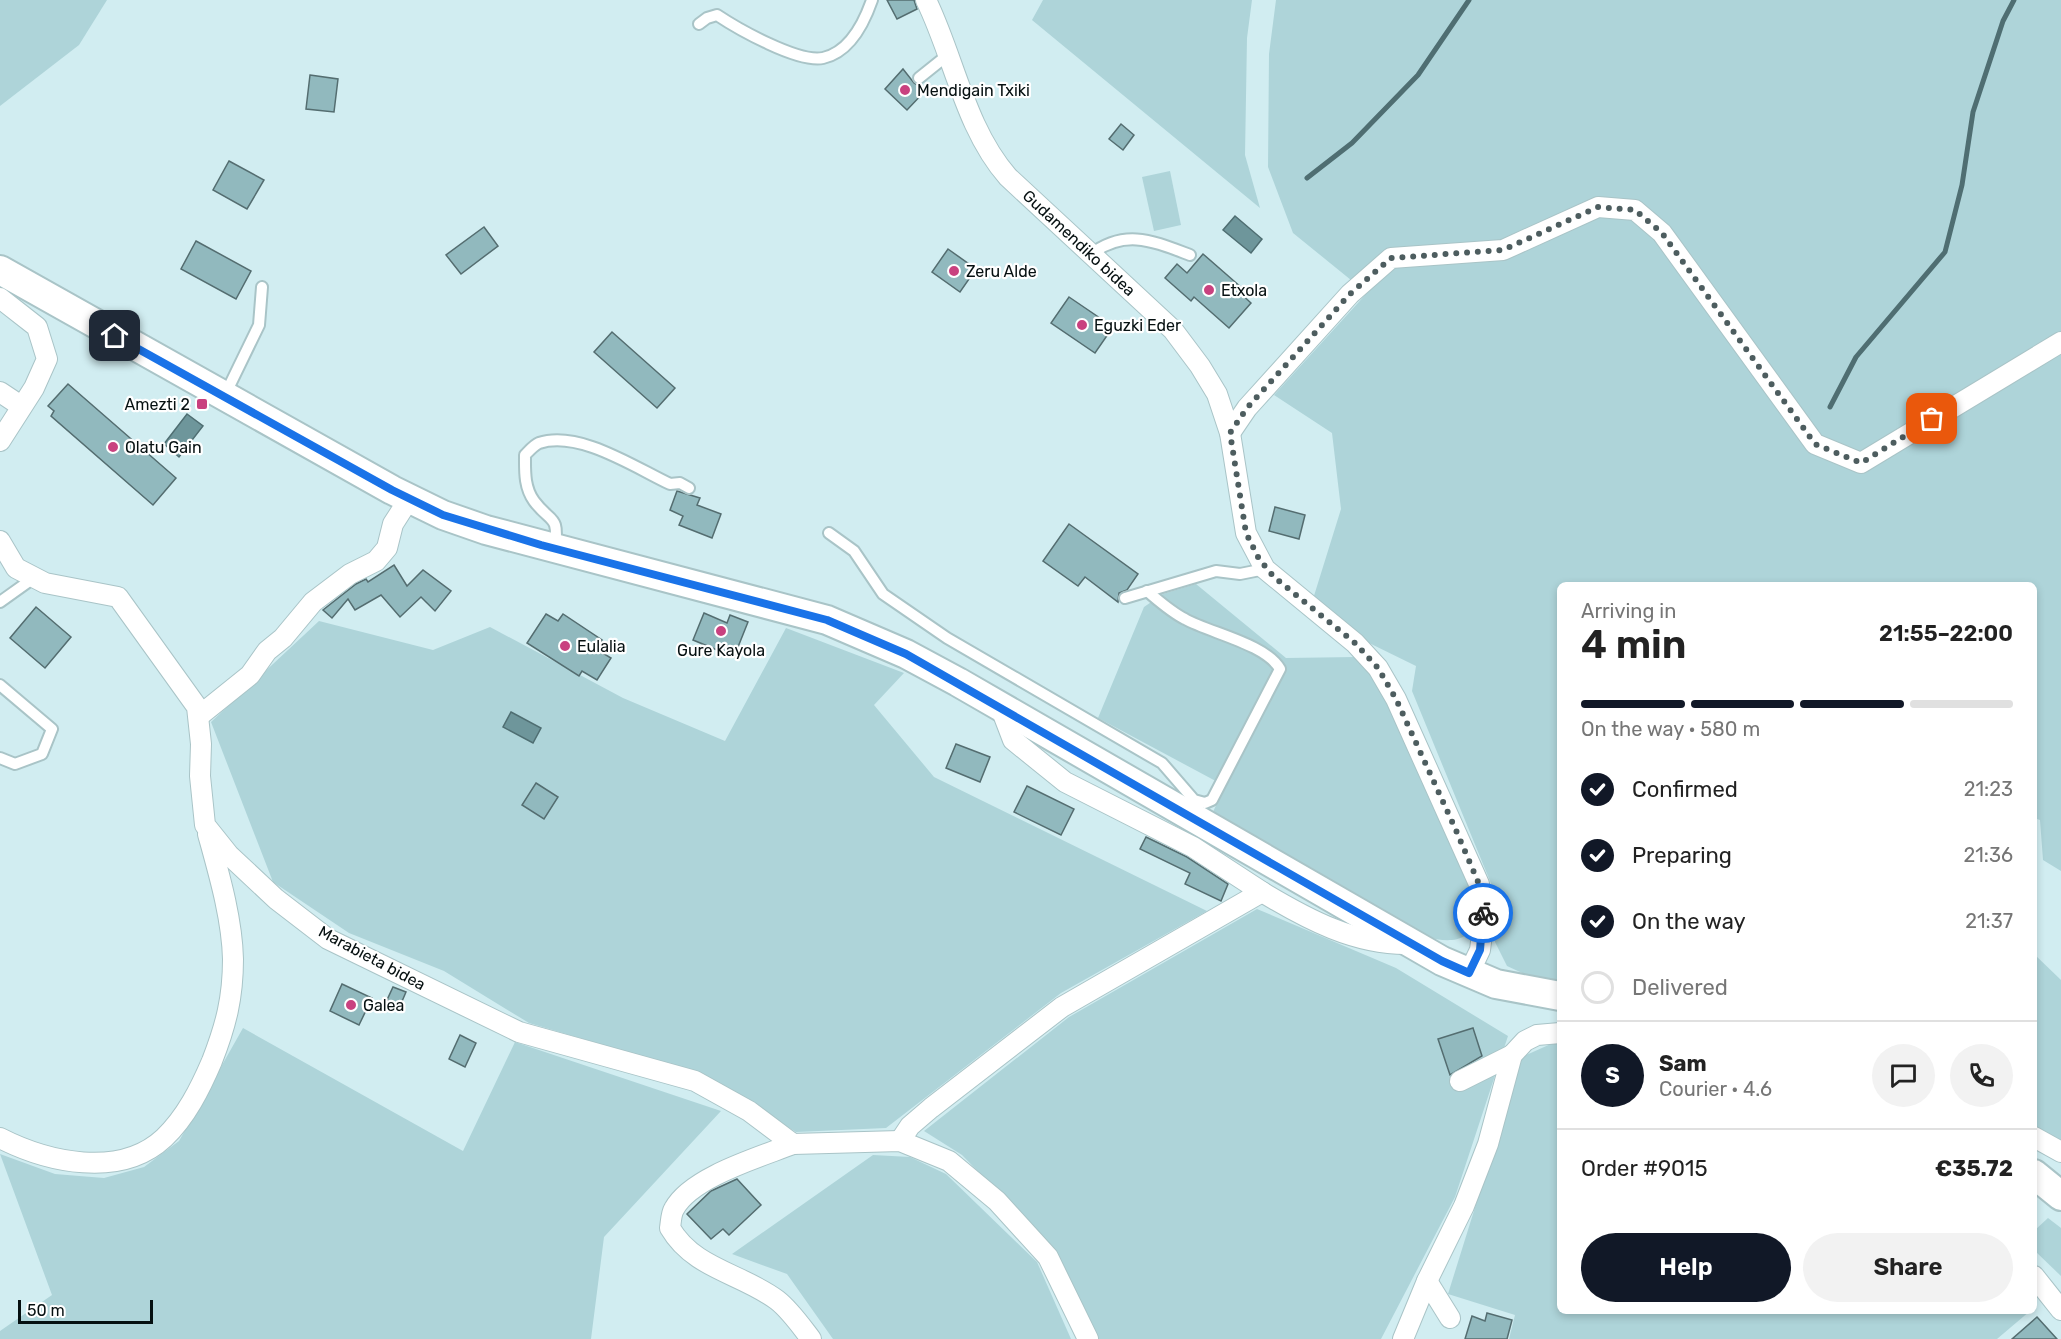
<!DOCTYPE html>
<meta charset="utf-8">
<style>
:root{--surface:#fff;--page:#f2f2f2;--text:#222;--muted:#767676;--line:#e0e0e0;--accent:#111827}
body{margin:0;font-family:Rubik,sans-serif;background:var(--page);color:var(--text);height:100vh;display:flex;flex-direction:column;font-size:22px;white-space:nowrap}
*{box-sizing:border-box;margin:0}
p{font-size:20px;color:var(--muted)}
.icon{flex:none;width:33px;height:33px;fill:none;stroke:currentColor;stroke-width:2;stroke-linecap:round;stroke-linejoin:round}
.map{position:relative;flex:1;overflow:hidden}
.details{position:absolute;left:1557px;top:582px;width:480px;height:732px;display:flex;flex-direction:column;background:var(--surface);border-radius:9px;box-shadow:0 3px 9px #0003}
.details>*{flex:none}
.scale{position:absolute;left:18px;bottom:15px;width:135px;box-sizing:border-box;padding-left:6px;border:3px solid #061011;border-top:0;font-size:16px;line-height:21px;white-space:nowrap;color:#061011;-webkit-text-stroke:4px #fff;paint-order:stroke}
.pin{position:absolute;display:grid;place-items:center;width:51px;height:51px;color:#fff;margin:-26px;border-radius:12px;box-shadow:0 3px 9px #0006}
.courier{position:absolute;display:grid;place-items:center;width:60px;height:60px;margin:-30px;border:4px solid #1a73e8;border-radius:50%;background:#fff;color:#222;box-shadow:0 2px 8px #0007}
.head em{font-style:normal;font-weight:600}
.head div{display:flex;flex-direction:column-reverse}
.head{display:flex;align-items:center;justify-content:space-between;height:102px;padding:0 24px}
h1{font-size:39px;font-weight:600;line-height:45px}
.bar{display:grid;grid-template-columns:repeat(4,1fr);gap:9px 6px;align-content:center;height:72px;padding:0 24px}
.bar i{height:8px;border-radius:4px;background:var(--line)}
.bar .on{background:var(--accent)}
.bar p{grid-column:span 4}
.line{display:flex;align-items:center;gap:15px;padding:0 24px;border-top:2px solid var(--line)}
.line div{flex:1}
.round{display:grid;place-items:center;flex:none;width:63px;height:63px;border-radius:32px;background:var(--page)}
ol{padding:0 24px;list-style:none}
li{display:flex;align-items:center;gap:18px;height:66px}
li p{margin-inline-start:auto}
li .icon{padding:6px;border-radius:50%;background:var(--accent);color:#fff;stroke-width:4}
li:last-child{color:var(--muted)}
li i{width:33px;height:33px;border:3px solid var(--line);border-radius:50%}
.action{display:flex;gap:12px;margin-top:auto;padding:12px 24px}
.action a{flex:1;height:69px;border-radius:36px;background:var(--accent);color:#fff;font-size:24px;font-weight:600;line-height:69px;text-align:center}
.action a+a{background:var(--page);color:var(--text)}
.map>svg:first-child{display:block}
</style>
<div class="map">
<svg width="2061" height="1339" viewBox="0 0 2061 1339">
<rect width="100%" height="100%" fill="#d1edf1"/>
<g fill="#aed4d9">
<path d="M0 0H107L79 45 0 106Z"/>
<path d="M1043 0H1252L1247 38 1245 155 1260 208 1032 20Z"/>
<path d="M1276 0H2061V871L2043 860 2040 820 2034 818V585H1560V981L1535 979 1507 966 1495 942 1499 903 1412 691 1416 666 1365 641 1313 599 1341 509 1332 433 1274 395 1367 293 1293 233 1268 167 1269 54Z"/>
<path d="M1170 171 1181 225 1154 231 1142 177Z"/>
<path d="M1196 584 1286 658 1356 657C1371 673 1383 690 1393 709 1408 740 1481 896 1476 920 1470 944 1445 942 1427 937L1212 814 1225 786 1098 718 1144 607 1163 594Z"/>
<path d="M319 621 433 650 490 627 623 698 725 741 786 628 904 673 874 705 934 777 1207 911 1061 993 886 1128 796 1132 702 1074 529 1023 444 971 349 933 273 882 211 722Z"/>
<path d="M1257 909 1396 968 1508 1036 1455 1197 1381 1339H1099L1056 1252 962 1155 924 1131 1069 1017Z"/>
<path d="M2034 954 2061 980V1140L2034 1127Z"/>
<path d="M243 1028 463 1151 515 1042 721 1111 604 1237 591 1339H0V1331L52 1295 0 1154 55 1174 104 1178 144 1167 179 1141Z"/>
<path d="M1553 1043H1560V1311H2030L1997 1339H1509L1515 1315 1448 1294 1522 1057Z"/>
<path d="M873 1155 910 1157 946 1174 1037 1262 1071 1339H833L787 1274 732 1254Z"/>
<path d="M2048 1218 2061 1228V1276L2034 1250V1231Z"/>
</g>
<g fill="#6e969b" stroke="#4f6e72" stroke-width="1.5">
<path d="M1235 216 1262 239 1251 253 1223 230Z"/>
<path d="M187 414 203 426 179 457 164 444Z"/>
<path d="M511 712 541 728 533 743 503 727Z"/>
</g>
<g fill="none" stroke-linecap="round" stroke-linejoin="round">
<g stroke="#4f6e72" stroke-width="5">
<path d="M1307 178 1352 143 1418 75 1469 0"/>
<path d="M1830 407 1856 357 1945 252 1962 185 1973 112 2003 21 2014 0"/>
</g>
</g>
<g fill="#91b9be" stroke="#546d70" stroke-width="1.5">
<path d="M887 0H914L917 9 897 19Z"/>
<path d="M903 69 914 83 926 90 907 110 885 89Z"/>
<path d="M310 75 338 79 334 112 306 109Z"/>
<path d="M1121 124 1134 135 1123 150 1109 139Z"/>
<path d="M229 161 264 180 247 209 213 190Z"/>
<path d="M484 227 498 246 461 274 446 255Z"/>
<path d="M196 241 251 271 236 299 181 269Z"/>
<path d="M948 249 976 269 960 292 932 272Z"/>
<path d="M1203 254 1242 288 1239 292 1251 303 1229 328 1194 297 1191 301 1165 278 1177 264 1187 273Z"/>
<path d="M1069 297 1113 327 1095 353 1051 323Z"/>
<path d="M612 332 675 388 657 408 594 352Z"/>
<path d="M68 384 176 478 153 505 51 416 54 411 48 406Z"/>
<path d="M677 491 700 498 697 505 721 514 712 538 679 525 683 516 670 510Z"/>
<path d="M1275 507 1305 515 1299 539 1269 531Z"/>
<path d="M1069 524 1138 574 1127 590 1119 593 1118 602 1085 577 1078 586 1043 561Z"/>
<path d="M394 565 407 586 423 570 451 591 435 611 421 597 400 617 381 595 355 610 348 599 332 618 323 610 356 584 366 579 368 582Z"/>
<path d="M36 607 71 637 45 668 10 638Z"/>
<path d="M704 613 727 623 730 615 748 622 734 657 693 640Z"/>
<path d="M546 614 558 621 563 614 602 640 596 649 611 658 597 680 582 671 579 676 527 643Z"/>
<path d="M956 744 990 757 980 782 946 768Z"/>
<path d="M536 783 558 797 544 819 522 805Z"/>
<path d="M1027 786 1074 809 1061 835 1014 812Z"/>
<path d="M1146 837 1187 857 1228 884 1221 901 1185 884 1190 873 1140 849Z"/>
<path d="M342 984 372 998 359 1025 330 1011Z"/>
<path d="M393 987 406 992 400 1006 387 1000Z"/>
<path d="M1473 1028 1482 1056 1450 1075 1438 1039Z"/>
<path d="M460 1035 476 1043 465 1067 449 1059Z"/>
<path d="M737 1179 761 1205 729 1235 723 1229 711 1239 687 1214 711 1191Z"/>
<path d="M1487 1313 1512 1320 1507 1339H1465L1472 1316 1485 1321Z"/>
<path d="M2037 1317 2057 1339H2012Z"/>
</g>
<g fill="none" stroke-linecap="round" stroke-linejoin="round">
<defs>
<g id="lane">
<path d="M699 24 707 18 717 15C738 29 798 63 823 58 850 52 864 23 872 0"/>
<path d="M919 78 949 54"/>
<path d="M1090 255C1125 228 1153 241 1190 255"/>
<path d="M225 395 259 325 262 287"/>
<path d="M829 533 854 551 883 594 947 638 1162 763 1194 800 1205 803 1212 800 1280 669C1266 644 1210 633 1185 619 1171 612 1159 601 1147 591"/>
<path d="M555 548C559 513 551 524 534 501 524 487 525 471 525 455 529 451 534 445 539 443 579 430 634 467 670 484L680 483 689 488"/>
<path d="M1125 598 1216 571 1240 574 1265 569"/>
<path d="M0 602 35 577"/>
<path d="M0 685 52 729 42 754 15 764 0 758"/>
</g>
<g id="street">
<path d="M926 0C954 57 965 128 1008 177L1173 330 1200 366 1217 394 1230 433 1246 533 1265 569 1355 643 1378 668 1396 699 1479 884 1483 926 1480 950 1469 973"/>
<path d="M0 298 37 327 47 359 34 388 0 441"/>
<path d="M0 392 21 406"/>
<path d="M1230 433 1247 408 1350 294 1391 258 1503 250 1598 207 1635 210 1662 233 1815 444 1861 463 2061 342"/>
<path d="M0 541 16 568 45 583 118 597 197 707 201 744 200 776 205 825 229 855 276 899 328 939 519 1032 695 1081 749 1111 793 1144 900 1141 949 1161 997 1201 1048 1257 1088 1339"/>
<path d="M199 716 250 675 267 651 283 638 313 602 350 574 376 561 387 548 393 524 409 499"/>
<path d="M1262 892C1307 919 1355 945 1409 944"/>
<path d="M1460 1081 1512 1055"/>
<path d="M2034 1137 2061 1152"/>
<path d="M0 1138C47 1162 120 1179 164 1138 186 1117 200 1089 212 1061 226 1025 233 998 233 959 232 918 219 874 208 834"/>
<path d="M900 1141 910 1126 931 1108 1062 1007 1262 892 1193 847 1065 782 1013 740 1000 706"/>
<path d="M793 1144C760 1157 691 1177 674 1209 671 1214 671 1222 670 1228 694 1269 741 1273 777 1300 790 1310 801 1326 811 1339"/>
<path d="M2034 1276 2061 1310"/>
<path d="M1427 1281 1450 1318"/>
<path d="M1403 1339 1427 1281 1464 1206 1488 1144 1512 1055 1525 1041 1537 1035 1560 1033"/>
</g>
<g id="secondary">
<path d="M0 270 392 490 443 515 486 530 827 620 906 654 958 682 1442 961 1496 984 1560 996"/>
<path d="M2034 1174 2061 1196"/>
</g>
</defs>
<use href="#lane" stroke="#a9c4c7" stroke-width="14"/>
<use href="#street" stroke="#a9c4c7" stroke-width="22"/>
<use href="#secondary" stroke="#a9c4c7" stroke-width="32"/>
<use href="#lane" stroke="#fff" stroke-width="10"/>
<use href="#street" stroke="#fff" stroke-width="20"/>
<use href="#secondary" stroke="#fff" stroke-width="28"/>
</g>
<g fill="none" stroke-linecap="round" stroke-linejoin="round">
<path stroke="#4d5d5f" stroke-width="6" stroke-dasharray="0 10.8" d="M1483 913 1479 884 1455 828 1396 699 1378 668 1355 643 1274 577 1259 559 1246 533 1230 433 1247 408 1350 294 1391 258 1503 250 1598 207 1635 210 1662 233 1815 444 1861 463 1932 419"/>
<path stroke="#1a73e8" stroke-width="8" d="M115 336 392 490 443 515 541 545 827 620 906 654 1442 961 1469 973 1480 950 1483 913"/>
</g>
<g fill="#c9417f" stroke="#fff" stroke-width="2">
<circle cx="905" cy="90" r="6"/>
<circle cx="954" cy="271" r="6"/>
<circle cx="1209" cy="290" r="6"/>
<circle cx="1082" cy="325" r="6"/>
<rect x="196" y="398" width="12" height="12" rx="3"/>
<circle cx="113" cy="447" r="6"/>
<circle cx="721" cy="631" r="6"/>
<circle cx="565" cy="646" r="6"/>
<circle cx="351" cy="1005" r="6"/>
</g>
<g text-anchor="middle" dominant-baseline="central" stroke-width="4.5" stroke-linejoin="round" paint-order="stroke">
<g font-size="16" fill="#061011" stroke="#fff" text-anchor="start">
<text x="917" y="90">Mendigain Txiki</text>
<text x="966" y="271">Zeru Alde</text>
<text x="1221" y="290">Etxola</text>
<text x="1094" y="325">Eguzki Eder</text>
<text x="190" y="404" text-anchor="end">Amezti 2</text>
<text x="125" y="447">Olatu Gain</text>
<text x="577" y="646">Eulalia</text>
<text x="721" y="650" text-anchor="middle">Gure Kayola</text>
<text x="363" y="1005">Galea</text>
</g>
<g font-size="16" fill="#061011" stroke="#fff">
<text transform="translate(1079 243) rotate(43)">Gudamendiko bidea</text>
<text transform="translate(372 958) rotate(28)">Marabieta bidea</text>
</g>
</g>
</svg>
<div class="scale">50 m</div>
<div class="pin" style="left:1932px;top:419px;background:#ea580c"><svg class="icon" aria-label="bag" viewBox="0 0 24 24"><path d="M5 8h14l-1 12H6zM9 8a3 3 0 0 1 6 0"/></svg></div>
<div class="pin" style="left:115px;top:336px;background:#1f2937"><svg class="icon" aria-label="home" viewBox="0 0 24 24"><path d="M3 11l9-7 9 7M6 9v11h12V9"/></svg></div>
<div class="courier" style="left:1483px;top:913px"><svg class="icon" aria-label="bike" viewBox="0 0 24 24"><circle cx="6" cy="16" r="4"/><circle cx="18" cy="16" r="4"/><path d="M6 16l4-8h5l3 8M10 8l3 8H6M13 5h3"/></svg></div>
<section class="details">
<div class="head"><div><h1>4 min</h1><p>Arriving in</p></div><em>21:55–22:00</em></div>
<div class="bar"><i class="on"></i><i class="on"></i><i class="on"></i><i></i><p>On the way · 580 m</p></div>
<ol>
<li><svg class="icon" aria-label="check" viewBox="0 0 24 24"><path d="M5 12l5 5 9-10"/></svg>Confirmed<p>21:23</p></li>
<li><svg class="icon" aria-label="check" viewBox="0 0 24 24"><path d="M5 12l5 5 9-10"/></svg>Preparing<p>21:36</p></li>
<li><svg class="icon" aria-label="check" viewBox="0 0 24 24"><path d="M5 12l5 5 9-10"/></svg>On the way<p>21:37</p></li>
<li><i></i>Delivered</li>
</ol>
<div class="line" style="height:108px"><b class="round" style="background:var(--accent);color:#fff">S</b><div><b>Sam</b><p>Courier · 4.6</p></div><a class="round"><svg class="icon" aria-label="chat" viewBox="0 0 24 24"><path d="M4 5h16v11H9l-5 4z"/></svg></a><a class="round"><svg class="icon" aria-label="phone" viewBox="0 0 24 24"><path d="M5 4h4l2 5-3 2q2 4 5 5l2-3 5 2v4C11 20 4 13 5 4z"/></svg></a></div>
<div class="line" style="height:78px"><div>Order #9015</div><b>€35.72</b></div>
<div class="action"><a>Help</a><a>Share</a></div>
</section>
</div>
